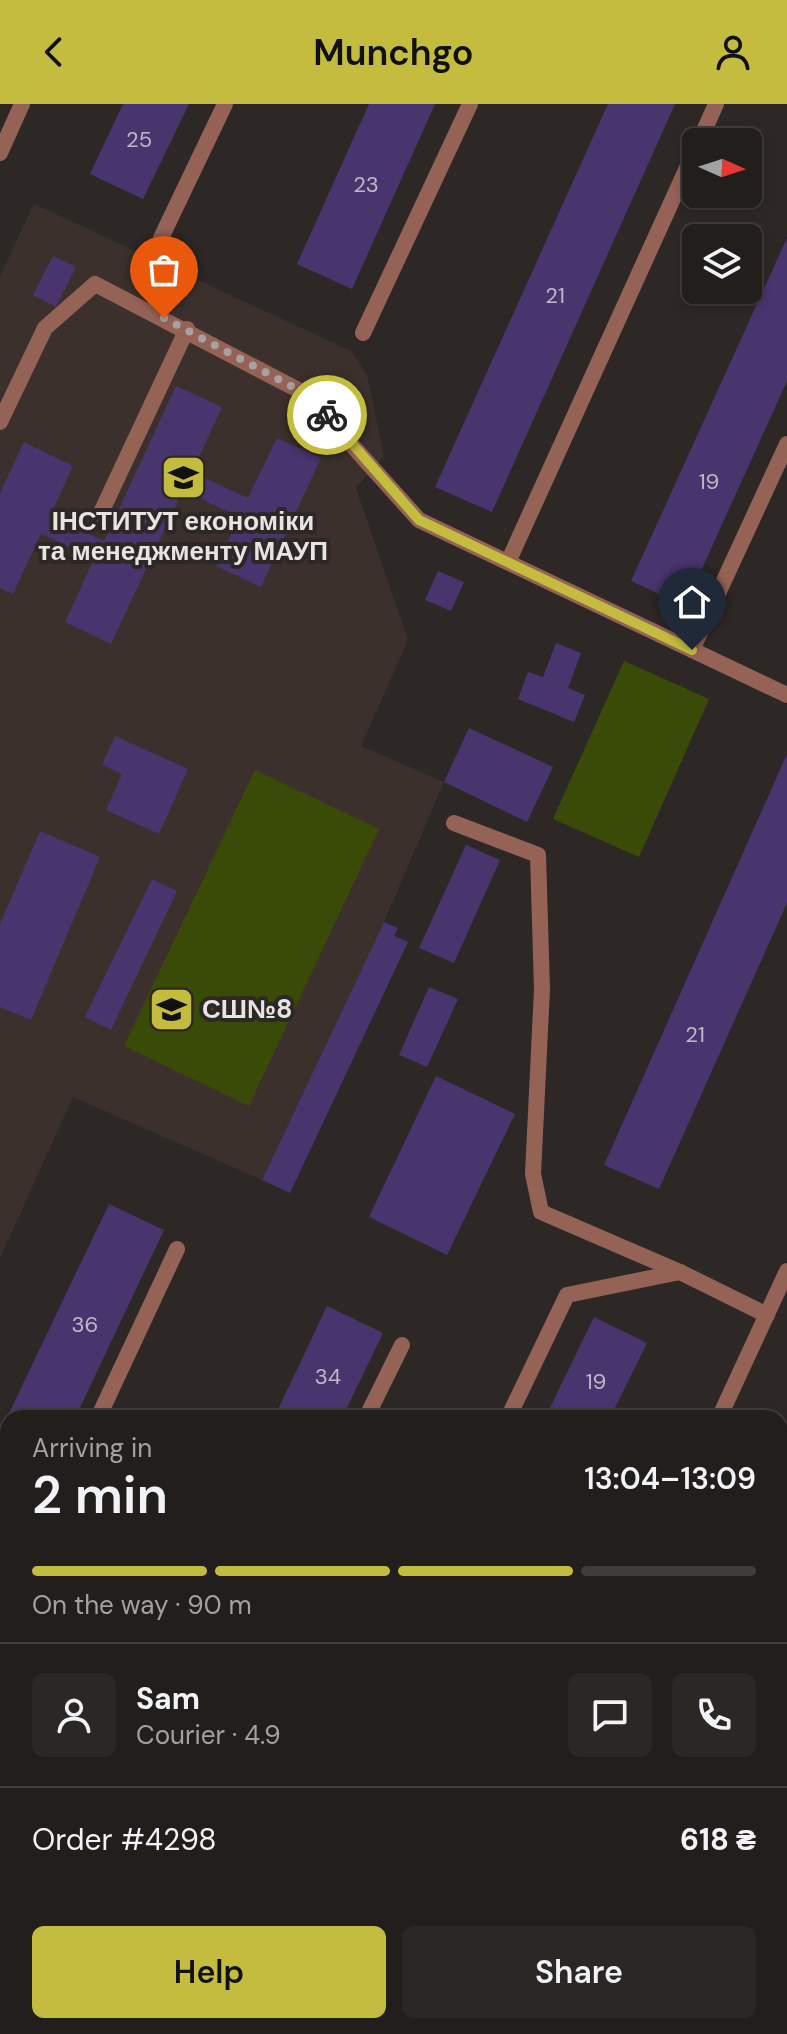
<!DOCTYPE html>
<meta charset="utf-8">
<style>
:root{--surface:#221e1c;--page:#2a2725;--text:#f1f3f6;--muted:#a2a2a3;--line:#3f3c3b;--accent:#c4bc3e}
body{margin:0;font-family:"DM Sans",sans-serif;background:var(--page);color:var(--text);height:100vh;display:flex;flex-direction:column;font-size:30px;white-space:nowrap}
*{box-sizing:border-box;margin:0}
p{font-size:26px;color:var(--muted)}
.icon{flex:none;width:44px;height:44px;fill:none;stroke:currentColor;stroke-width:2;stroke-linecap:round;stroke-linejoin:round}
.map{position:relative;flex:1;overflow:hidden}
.panel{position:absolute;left:0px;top:1306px;width:788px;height:624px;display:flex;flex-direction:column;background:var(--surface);border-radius:24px 24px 0 0;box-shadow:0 4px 12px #0003,0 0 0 2px var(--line)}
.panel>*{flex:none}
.needle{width:52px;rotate:93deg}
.controls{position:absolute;left:682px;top:24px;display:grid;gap:16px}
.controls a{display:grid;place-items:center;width:80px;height:80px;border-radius:12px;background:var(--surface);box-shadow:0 4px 12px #0003,0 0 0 2px var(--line);font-size:40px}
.pin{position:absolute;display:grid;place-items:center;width:68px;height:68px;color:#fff;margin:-82px -34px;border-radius:50% 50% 50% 0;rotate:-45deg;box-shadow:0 0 8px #0007}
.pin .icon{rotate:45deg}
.courier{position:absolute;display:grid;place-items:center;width:80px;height:80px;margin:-40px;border:6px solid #c4bc3e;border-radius:50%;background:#fff;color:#222;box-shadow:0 2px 10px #0007}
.headline em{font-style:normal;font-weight:600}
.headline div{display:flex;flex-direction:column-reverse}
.headline{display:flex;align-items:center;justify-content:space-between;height:136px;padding:0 32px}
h1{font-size:52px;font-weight:600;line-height:60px}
.bar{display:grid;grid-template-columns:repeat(4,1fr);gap:12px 8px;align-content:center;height:96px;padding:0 32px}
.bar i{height:10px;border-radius:6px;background:var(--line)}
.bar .current{background:var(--accent)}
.bar p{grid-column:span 4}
.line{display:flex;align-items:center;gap:20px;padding:0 32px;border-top:2px solid var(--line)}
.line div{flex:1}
.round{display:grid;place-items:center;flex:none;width:84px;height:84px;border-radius:12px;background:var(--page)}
.cta{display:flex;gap:16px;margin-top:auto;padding:16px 32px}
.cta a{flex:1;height:92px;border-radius:12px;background:var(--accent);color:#111;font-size:32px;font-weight:600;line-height:92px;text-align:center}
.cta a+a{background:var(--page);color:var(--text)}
header{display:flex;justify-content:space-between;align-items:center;height:104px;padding:0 32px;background:var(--accent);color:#111;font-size:36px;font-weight:600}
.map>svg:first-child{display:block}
</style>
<header><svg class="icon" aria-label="back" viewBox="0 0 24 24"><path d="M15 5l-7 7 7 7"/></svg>Munchgo<svg class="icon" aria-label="person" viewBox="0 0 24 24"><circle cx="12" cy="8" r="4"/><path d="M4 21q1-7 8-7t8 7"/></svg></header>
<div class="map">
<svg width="787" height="1930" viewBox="0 0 787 1930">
<rect width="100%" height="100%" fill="#2d2826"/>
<path fill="#3b302c" d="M34 100 351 247 367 271 384 352 356 384 408 536 361 642 444 678 384 818 262 1076 73 993 0 1154V172Z"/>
<g fill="#3a4b08">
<path d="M624 557 709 595 639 753 553 715Z"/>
<path d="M255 666 379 725 249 1002 124 942Z"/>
</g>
<g fill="#48356d">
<path d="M123 0H189L143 95 90 70Z"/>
<path d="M369 0H435L352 185 297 160Z"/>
<path d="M608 0H675L492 408 435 383Z"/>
<path d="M787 134V277L685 502 631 477Z"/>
<path d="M53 152 76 163 56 203 33 191Z"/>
<path d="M176 282 222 303 192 368 248 394 277 334 321 354 261 483 216 462 239 413 183 386 111 540 65 518 94 455 41 430 13 490 0 484V389L24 338 73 362 50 412 104 437Z"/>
<path d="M438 467 464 478 451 507 425 496Z"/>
<path d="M556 539 581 549 568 584 585 591 574 618 518 595 528 568 543 573Z"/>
<path d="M469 624 553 663 527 718 444 678Z"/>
<path d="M115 632 188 665 159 730 106 706 122 670 102 661Z"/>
<path d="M787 650V799L659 1085 604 1061Z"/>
<path d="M40 727 100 753 31 916 0 903V820Z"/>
<path d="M466 741 500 756 454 859 419 844Z"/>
<path d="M152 775 177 787 111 926 85 913Z"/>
<path d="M384 818 398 824 394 832 408 838 290 1089 262 1076Z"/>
<path d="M429 883 458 895 427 963 399 951Z"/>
<path d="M436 972 515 1010 447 1151 369 1113Z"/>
<path d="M109 1100 164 1126 75 1314H8V1454L0 1471V1328Z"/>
<path d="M327 1202 383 1229 342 1314H274Z"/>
<path d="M594 1213 647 1239 610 1314H545Z"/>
<path d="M0 1707 8 1711V1783L0 1779Z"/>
<path d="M780 1859 787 1862V1930L769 1922H780Z"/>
<path d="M287 1922H355L352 1930H283Z"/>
</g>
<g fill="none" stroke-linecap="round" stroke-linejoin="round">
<g stroke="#956256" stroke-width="16">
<path d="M699 38 716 0"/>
<path d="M161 134 225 0"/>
<path d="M363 229 470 0"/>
<path d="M0 318 45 224 95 180 306 290 419 416 787 591"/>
<path d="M98 415 187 225"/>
<path d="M509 456 696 44"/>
<path d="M692 546 787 340"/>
<path d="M454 719 538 751 542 885 533 1070 541 1108 680 1168"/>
<path d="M98 1314 177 1145"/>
<path d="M366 1314 402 1241"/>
<path d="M508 1314 567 1191 680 1168 767 1211"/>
<path d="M0 1520 8 1503"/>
<path d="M780 1604 787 1590"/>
<path d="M780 1825 787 1828"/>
<path d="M0 1901 8 1884"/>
<path d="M116 1930 119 1922"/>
</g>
<g stroke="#956256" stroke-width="16">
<path d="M0 49 22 0"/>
<path d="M719 1314 787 1167"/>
<path d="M0 1626 8 1630"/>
<path d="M635 1922 651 1930"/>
<path d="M433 1930 436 1922"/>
</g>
</g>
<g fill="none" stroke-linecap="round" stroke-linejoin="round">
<path stroke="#a7a2a1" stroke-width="8" stroke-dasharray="0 14.4" d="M164 214 306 290 327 311"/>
<path stroke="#c4bc3e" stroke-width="10" d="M327 311 419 416 692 546"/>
</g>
<defs>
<symbol id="university-square" viewBox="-11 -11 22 22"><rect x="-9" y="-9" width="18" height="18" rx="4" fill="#c4bc3e" stroke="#2d2826"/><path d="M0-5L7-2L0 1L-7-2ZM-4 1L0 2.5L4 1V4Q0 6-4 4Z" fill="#111"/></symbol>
<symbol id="school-square" viewBox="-11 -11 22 22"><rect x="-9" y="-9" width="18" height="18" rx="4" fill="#c4bc3e" stroke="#2d2826"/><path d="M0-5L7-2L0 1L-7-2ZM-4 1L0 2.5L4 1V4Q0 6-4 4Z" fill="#111"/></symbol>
</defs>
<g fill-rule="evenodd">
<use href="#university-square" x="158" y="348" width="51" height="51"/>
<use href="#school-square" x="146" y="880" width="51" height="51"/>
</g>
<g text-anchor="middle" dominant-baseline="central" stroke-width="8" stroke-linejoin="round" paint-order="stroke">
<g font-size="22" fill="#c0b8c6">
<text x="139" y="35">25</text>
<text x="366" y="80">23</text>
<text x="555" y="191">21</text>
<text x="709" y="377">19</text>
<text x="695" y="930">21</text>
<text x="85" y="1220">36</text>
<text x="328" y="1272">34</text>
<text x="596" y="1277">19</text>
</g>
<g font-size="26" font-weight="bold" fill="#e8e4e3" stroke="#2d2826">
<text x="183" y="417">ІНСТИТУТ економіки<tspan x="183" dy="30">та менеджменту МАУП</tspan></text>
<text x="202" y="905" text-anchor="start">СШ№8</text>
</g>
</g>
</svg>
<div class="controls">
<a><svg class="needle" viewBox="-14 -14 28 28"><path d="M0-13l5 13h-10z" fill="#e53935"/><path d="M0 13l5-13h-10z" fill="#a2a2a3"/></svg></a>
<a><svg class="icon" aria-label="layers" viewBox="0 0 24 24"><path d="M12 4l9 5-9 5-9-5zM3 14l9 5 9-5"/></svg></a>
</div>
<div class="pin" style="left:164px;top:214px;background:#ea580c"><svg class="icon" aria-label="bag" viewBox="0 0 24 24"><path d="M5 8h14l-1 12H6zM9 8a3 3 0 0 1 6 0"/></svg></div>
<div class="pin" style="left:692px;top:546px;background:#1f2937"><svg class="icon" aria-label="home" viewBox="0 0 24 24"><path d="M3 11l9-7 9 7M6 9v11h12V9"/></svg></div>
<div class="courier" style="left:327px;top:311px"><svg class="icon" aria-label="bike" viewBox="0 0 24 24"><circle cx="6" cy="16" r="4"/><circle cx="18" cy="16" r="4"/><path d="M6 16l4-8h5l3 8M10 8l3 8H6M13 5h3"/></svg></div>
<section class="panel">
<div class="headline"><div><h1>2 min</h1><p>Arriving in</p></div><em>13:04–13:09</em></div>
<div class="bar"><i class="current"></i><i class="current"></i><i class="current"></i><i></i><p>On the way · 90 m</p></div>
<div class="line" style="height:144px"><a class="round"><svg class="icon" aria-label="person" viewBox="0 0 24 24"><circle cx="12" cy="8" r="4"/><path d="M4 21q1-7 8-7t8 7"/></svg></a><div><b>Sam</b><p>Courier · 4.9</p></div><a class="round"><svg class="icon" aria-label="chat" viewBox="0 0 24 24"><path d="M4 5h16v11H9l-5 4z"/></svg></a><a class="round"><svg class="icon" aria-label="phone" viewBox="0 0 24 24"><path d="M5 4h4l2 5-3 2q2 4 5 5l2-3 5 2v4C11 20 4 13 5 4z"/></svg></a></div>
<div class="line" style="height:104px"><div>Order #4298</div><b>618 ₴</b></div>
<div class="cta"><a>Help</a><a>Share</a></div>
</section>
</div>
